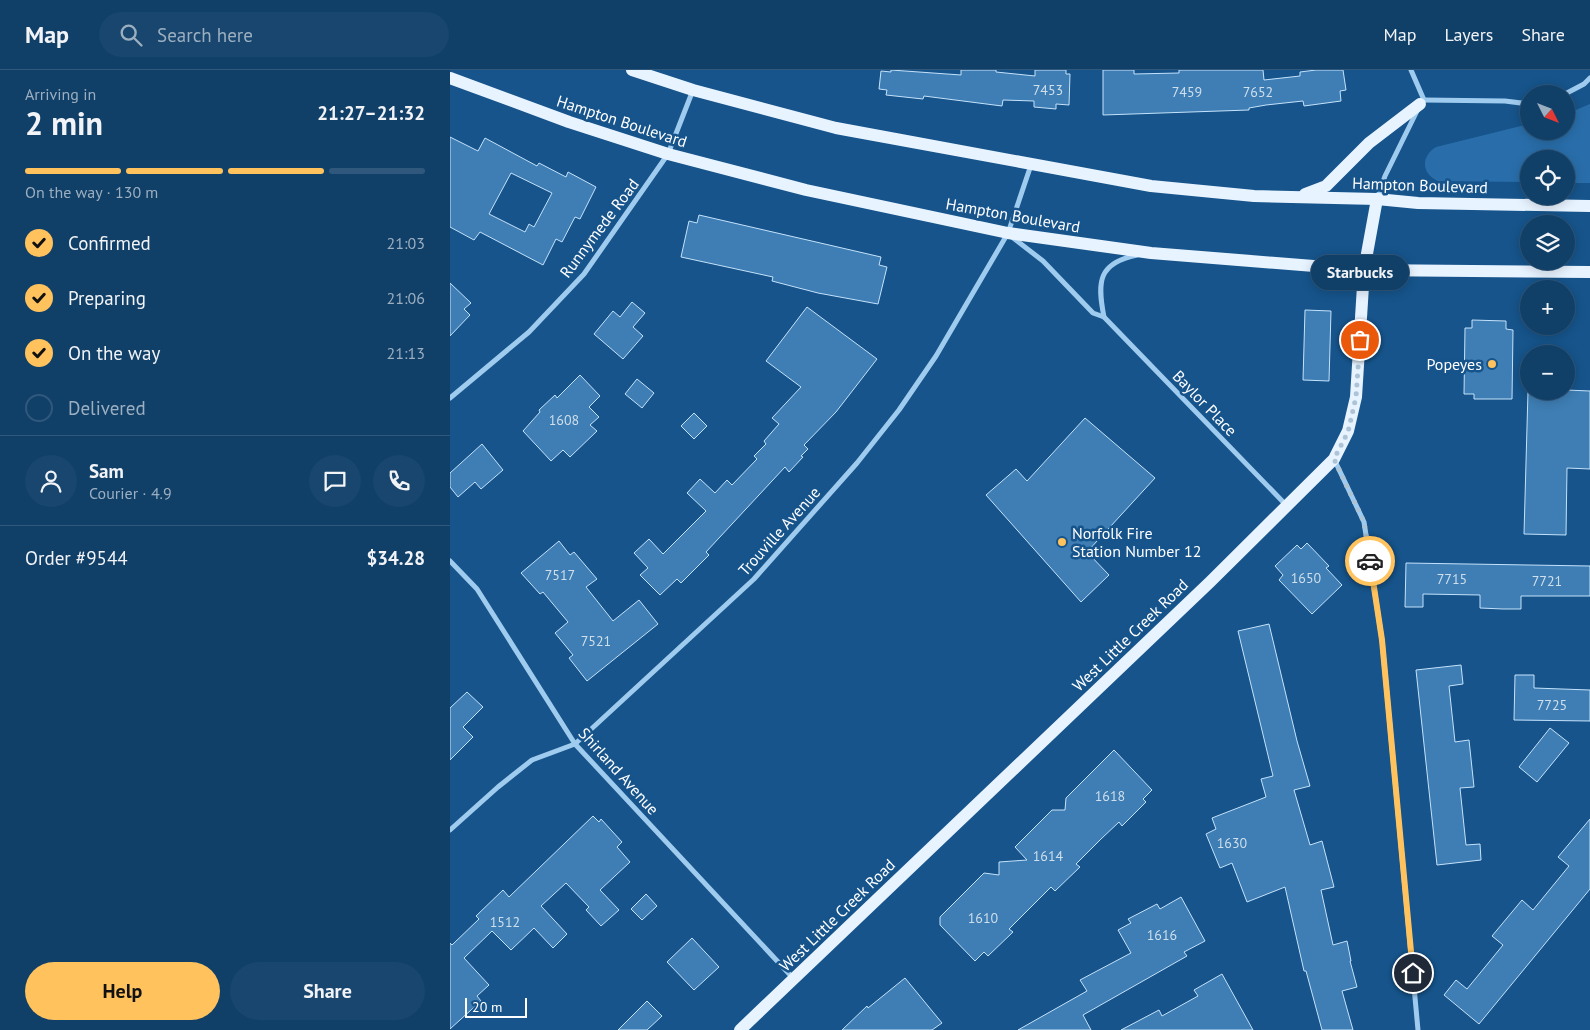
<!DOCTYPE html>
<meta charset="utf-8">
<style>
:root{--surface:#103f68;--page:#19466e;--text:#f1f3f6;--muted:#9cafc0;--line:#30587c;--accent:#ffc25d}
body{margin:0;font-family:"PT Sans",sans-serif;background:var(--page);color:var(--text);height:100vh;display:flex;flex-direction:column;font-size:19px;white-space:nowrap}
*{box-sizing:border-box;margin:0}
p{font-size:16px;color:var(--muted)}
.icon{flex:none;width:28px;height:28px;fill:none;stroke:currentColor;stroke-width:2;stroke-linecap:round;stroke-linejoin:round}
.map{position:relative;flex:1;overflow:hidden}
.panel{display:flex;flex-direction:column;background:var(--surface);width:450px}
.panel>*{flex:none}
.needle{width:32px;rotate:132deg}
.fabs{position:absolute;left:1070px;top:15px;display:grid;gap:10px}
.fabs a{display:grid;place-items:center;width:55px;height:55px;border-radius:50%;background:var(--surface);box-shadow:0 2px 12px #0003,0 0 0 1px var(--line);font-size:25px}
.scale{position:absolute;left:15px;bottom:12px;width:62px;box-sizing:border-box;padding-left:5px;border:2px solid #fff;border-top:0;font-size:14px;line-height:18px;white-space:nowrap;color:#fff;-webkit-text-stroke:4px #16548b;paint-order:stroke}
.pin{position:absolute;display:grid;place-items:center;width:42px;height:42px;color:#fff;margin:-21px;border:2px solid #fff;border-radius:50%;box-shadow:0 1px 5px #0007}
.courier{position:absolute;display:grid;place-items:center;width:50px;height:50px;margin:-25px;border:4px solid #ffc25d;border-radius:50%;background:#fff;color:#222;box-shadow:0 1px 6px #0007}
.bubble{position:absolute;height:35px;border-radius:18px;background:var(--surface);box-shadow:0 2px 12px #0003,0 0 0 1px var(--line);font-size:16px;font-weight:700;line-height:35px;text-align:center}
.head em{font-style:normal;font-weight:700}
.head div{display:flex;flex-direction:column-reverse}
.head{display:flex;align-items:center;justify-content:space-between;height:85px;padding:0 25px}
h1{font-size:32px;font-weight:700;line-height:38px}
.bar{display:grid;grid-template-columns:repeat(4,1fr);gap:8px 5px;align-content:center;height:60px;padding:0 25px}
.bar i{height:6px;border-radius:4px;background:var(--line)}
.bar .on{background:var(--accent)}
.bar p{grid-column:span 4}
.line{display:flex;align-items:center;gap:12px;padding:0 25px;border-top:1px solid var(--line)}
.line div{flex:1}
.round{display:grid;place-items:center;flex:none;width:52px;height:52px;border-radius:26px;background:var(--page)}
ol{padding:0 25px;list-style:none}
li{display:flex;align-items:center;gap:15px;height:55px}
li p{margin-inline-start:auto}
li .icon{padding:5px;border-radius:50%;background:var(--accent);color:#111;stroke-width:4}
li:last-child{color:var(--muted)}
li i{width:28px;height:28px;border:2px solid var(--line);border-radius:50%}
.action{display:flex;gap:10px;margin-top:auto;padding:10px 25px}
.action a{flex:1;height:58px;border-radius:30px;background:var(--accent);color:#111;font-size:20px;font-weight:700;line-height:58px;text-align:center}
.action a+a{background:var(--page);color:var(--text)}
header{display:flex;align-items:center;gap:30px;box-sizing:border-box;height:70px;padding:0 25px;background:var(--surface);border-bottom:1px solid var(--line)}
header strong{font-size:24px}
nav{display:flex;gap:28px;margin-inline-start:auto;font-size:18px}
.search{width:350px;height:45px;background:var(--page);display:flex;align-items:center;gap:12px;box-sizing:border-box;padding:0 18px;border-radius:28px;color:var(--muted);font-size:19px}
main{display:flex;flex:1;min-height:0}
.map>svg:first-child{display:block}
</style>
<header>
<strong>Map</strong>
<div class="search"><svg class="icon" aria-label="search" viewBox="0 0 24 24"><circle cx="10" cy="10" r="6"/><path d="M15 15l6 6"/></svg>Search here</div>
<nav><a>Map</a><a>Layers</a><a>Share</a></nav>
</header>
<main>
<section class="panel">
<div class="head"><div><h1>2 min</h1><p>Arriving in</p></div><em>21:27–21:32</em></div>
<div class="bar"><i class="on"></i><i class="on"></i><i class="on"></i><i></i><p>On the way · 130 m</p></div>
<ol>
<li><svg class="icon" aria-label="check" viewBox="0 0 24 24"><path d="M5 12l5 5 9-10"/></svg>Confirmed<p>21:03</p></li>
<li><svg class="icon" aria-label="check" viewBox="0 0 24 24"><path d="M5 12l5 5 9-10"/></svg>Preparing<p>21:06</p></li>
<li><svg class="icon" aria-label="check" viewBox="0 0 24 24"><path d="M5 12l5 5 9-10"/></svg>On the way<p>21:13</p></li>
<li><i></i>Delivered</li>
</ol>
<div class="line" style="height:90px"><a class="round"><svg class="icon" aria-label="person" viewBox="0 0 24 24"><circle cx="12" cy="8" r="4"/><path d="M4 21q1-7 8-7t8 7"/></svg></a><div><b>Sam</b><p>Courier · 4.9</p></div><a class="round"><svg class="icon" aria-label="chat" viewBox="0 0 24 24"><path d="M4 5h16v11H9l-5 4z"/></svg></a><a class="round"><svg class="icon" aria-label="phone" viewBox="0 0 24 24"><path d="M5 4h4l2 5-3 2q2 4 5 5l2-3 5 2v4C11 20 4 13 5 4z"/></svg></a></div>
<div class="line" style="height:65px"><div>Order #9544</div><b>$34.28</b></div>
<div class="action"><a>Help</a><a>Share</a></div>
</section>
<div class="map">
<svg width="1140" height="960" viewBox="0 0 1140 960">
<rect width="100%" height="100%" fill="#16548b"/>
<path fill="#296eaa" d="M1140 34V113H1116V89H1079V112L988 111C972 104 970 87 986 77L1079 54V61H1116V44Z"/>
<g fill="#3e7eb4" stroke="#c5e2fb" fill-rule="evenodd">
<path d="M441 0 511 5V0H546V2L585 6V0H616V4H620L619 35 606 34V39L584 37V31L553 30 552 36 474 26 473 29 436 25 437 20 429 19 431 1 441 2Z"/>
<path d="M653 0H684V4L729 3V0H813L814 10 850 6V2L866 0H893L896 20 890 21 891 31 854 36 853 31 816 35 799 38V40L653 45Z"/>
<path d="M0 67 28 81 35 68 87 96 89 93 116 107 118 102 146 117 130 149 125 147 112 172 106 169 93 195 30 162 24 170 0 157ZM61 103 102 123 84 157 79 154 75 162 39 144Z"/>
<path d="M249 145 431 187 429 195 437 197 428 234 368 223 322 211 323 207 231 187 239 151 247 153Z"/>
<path d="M0 213 21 233 14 239 20 245 0 266Z"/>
<path d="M182 232 195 243 183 257 193 266 173 289 144 264 163 241 170 247Z"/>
<path d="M357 237 427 289 386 342 354 375 358 379 351 386 353 387 339 402 335 397 256 482 259 485 231 513 227 509 210 525 190 505 198 498 184 483 199 469 213 484 256 441 237 423 250 409 265 423 277 410 282 415 307 389 304 386 316 374 314 371 329 354 322 348 351 317 316 291Z"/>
<path d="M855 240 881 241 879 311 853 310Z"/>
<path d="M1022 250 1056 251V259L1063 260 1062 329H1024V324H1014L1015 258H1022Z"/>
<path d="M130 305 150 326 139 337 149 347 140 355 147 361 120 387 113 380 101 391 73 361 90 342 89 340 105 325 107 328Z"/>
<path d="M187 309 204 323 192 338 175 324Z"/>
<path d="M1116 320 1140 321V399L1117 398 1116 465 1074 464 1078 321Z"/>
<path d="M244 343 257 356 244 369 231 356Z"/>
<path d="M635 348 705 408 637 482 659 505 631 532 536 425 566 399 577 411Z"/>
<path d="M32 374 53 400 31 419 25 412 8 427 0 417V403Z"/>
<path d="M109 471 120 485 124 482 147 509 136 517 163 551 189 530 208 554 137 611 119 588 123 585 105 563 118 552 93 522 90 524 71 503Z"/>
<path d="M857 473 879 496 876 498 892 515 862 544 829 510 833 505 825 496 847 475 851 479Z"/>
<path d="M956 493 1140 496V526H1071V539H1053L1030 538V525L973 524V537H955Z"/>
<path d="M819 554 847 671 860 716 844 720 860 775 872 771 884 817 871 820 883 875 897 871 901 891H900L907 917 892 921 903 960H872L856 901H854L835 817 797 832 782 793 770 798 756 764 766 759 762 748 816 727 811 709 823 706 788 561Z"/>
<path d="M1011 595 1013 614 999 616 1005 672 1019 670 1024 717 1010 718 1016 775 1030 774 1031 790 987 795 966 600Z"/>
<path d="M1065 605H1084V618L1140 620V651L1064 650Z"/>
<path d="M17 622 33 637 13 657 23 667 0 690V638Z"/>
<path d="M1100 658 1119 673 1087 712 1069 697Z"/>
<path d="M664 680 702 720 693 729 696 732 672 756 669 752 651 769 626 794 630 797 605 821 601 817 559 859 563 862 538 886 534 882 525 891 490 855V847L534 803 549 805V792L577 790 565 777 602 740H615L616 728Z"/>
<path d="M143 746 149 752 151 749 172 772 167 777 180 792 150 820 169 840 151 856 136 840 139 837 116 813 91 836 117 864 103 878 84 858 61 880 42 861 14 888 39 915 27 926 31 931 0 959V873L2 875 29 849 26 846 53 820 59 827Z"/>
<path d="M1140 749V819L1029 954 994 925 1006 910 1017 919 1053 875 1042 866 1072 830 1083 840 1119 796 1108 787Z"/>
<path d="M196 824 207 836 192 850 181 839Z"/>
<path d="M731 827 755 871 734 882 737 886 633 945 641 960H568L637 921 630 910 681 883 668 860 681 853 678 849 707 834 710 839Z"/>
<path d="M242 868 269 897 244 920 217 892Z"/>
<path d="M772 904 803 960H671L709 940 712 946 748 926 744 920Z"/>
<path d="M455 908 492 953 482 960H392L417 936 418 938Z"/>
<path d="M197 931 212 946 197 960H168Z"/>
</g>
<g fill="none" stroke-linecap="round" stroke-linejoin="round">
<g stroke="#9fcbef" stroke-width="5">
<path d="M961 0 974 30"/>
<path d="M1115 24 1134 14 1140 8"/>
<path d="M974 30 1055 31 1079 34"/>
<path d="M927 129 935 106 967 41"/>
<path d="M562 167 593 191 643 243 654 247 837 436"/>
<path d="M654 247C647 212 648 193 687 185"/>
<path d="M0 328 79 262 134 204 218 84 243 20"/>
<path d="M884 389 914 452 932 570 968 960"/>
<path d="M0 491 27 519 125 674 343 908"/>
<path d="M0 760 48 717 82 690 125 674 304 509 407 393 449 340 486 286 558 163 581 95"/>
</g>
<g stroke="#e7f3ff" stroke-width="12">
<path d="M182 0 243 20 386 58 701 116 804 126 927 129 968 133 1140 136"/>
<path d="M0 8 119 52 218 84 356 120 558 163 701 183 914 200 1140 202"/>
<path d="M855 124 876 116 919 73 970 34"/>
<path d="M290 960 760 512 884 389 898 361 906 327 914 200 927 129"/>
</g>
</g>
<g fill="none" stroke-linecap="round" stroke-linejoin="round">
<path stroke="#adc3d6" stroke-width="5" stroke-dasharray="0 9" d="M910 270 906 327 898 362 884 389 914 452 920 491"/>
<path stroke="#ffc25d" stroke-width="6" d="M920 491 932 570 963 903"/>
</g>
<g fill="#ffc25d" stroke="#16548b" stroke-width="2">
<circle cx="1042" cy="294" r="5"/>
<circle cx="612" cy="472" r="5"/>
</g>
<g text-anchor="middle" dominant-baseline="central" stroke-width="5" stroke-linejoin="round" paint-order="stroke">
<g font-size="14" fill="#cfdfec">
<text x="598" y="20">7453</text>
<text x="737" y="22">7459</text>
<text x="808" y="22">7652</text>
<text x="114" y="350">1608</text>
<text x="110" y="505">7517</text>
<text x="856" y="508">1650</text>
<text x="1002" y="509">7715</text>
<text x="1097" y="511">7721</text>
<text x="146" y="571">7521</text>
<text x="1102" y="635">7725</text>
<text x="660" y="726">1618</text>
<text x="782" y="773">1630</text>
<text x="598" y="786">1614</text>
<text x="533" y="848">1610</text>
<text x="55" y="852">1512</text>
<text x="712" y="865">1616</text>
</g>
<g font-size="16" fill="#fff" stroke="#16548b">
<text transform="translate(172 51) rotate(18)">Hampton Boulevard</text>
<text transform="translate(970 115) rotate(2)">Hampton Boulevard</text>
<text transform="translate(563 145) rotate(10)">Hampton Boulevard</text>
<text transform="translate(149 158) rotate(-53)">Runnymede Road</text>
<text transform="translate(755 333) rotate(46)">Baylor Place</text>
<text transform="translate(329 461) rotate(-48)">Trouville Avenue</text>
<text transform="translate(680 565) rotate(-44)">West Little Creek Road</text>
<text transform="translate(169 701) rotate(48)">Shirland Avenue</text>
<text transform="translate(387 845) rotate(-44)">West Little Creek Road</text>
</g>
<g font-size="16" fill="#fff" stroke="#16548b" text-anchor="end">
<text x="1032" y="294">Popeyes</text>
<text x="622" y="463" text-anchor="start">Norfolk Fire<tspan x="622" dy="18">Station Number 12</tspan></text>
</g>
</g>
</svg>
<div class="fabs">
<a><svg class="needle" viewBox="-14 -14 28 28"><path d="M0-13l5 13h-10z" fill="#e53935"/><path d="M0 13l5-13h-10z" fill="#9cafc0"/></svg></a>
<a><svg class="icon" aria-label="locate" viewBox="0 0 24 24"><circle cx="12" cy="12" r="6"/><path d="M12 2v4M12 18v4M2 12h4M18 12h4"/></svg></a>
<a><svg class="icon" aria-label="layers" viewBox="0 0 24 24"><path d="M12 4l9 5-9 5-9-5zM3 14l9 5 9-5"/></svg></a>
<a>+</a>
<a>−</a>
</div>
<div class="scale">20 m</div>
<div class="pin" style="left:910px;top:270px;background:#ea580c"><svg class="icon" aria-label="bag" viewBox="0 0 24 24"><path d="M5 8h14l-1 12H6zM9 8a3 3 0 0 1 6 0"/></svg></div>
<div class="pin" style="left:963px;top:903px;background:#1f2937"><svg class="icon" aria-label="home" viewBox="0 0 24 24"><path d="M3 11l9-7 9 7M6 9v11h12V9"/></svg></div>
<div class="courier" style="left:920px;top:491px"><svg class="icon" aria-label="car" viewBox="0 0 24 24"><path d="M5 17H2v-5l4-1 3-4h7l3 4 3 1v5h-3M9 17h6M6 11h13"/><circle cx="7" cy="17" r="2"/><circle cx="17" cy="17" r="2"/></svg></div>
<div class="bubble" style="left:861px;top:185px;width:98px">Starbucks</div>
</div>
</main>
